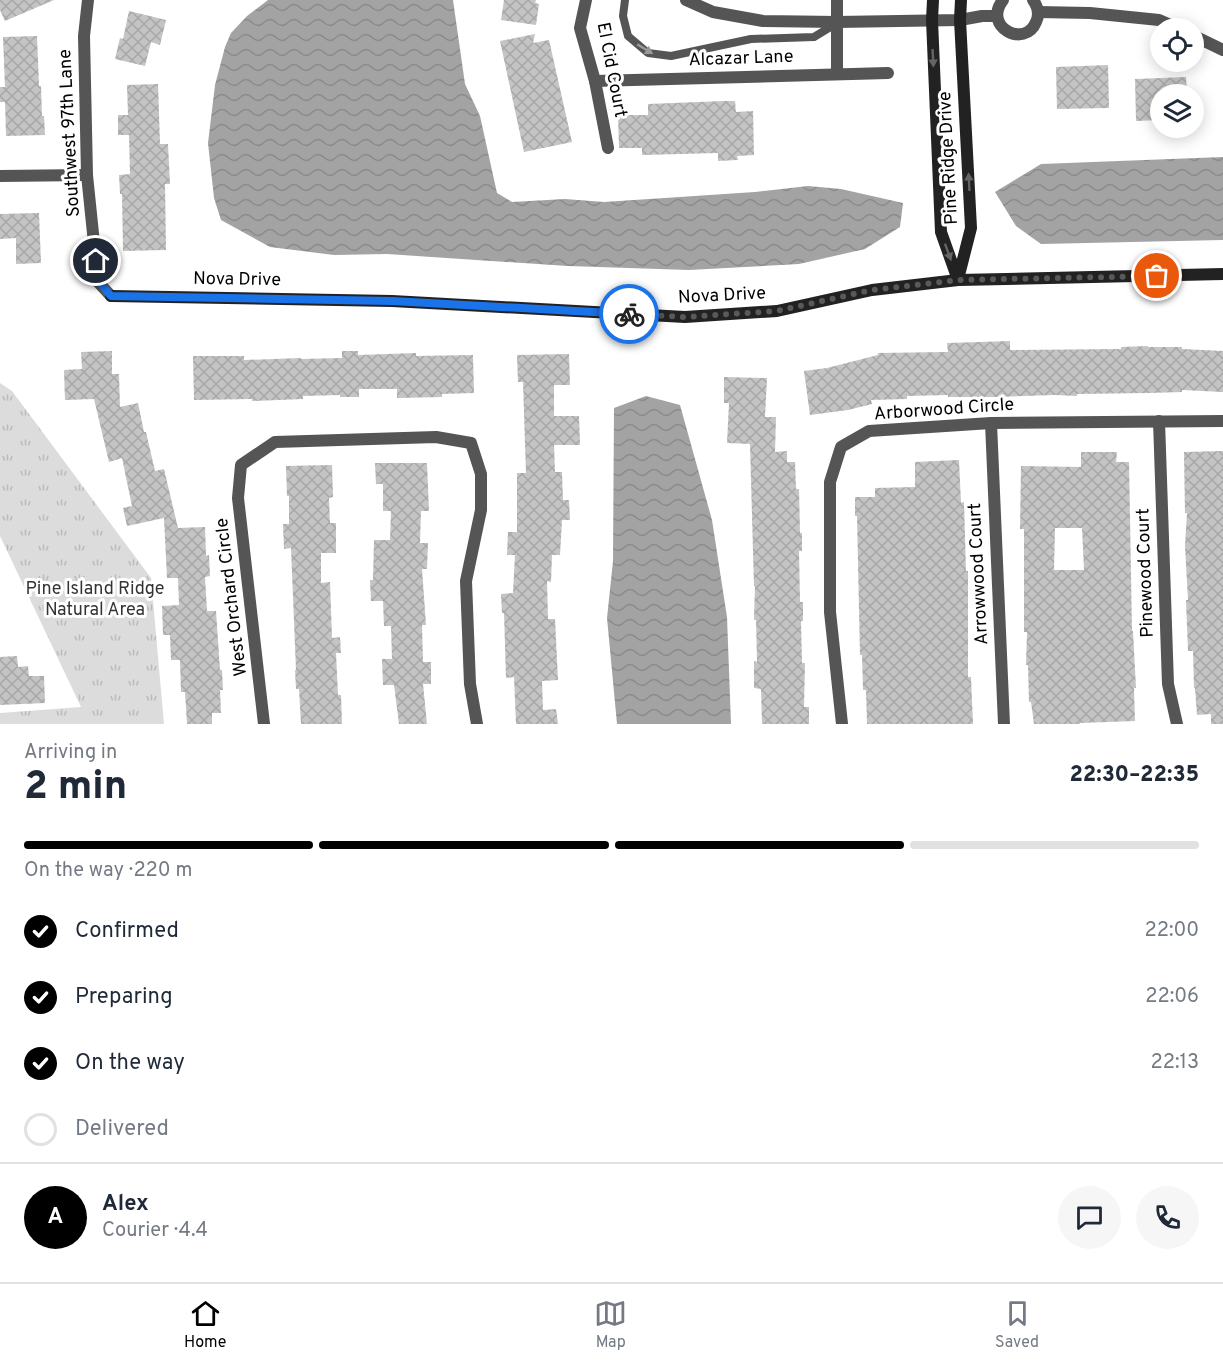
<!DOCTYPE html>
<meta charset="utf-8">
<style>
:root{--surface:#fff;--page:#f6f6f7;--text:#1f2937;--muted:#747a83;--line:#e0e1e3;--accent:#000}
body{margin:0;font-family:Overpass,sans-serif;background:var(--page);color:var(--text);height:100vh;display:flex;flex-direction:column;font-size:22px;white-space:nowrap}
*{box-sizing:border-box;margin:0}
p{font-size:20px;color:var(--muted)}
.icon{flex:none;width:33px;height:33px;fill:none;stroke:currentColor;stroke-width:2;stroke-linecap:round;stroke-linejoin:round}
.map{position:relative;height:724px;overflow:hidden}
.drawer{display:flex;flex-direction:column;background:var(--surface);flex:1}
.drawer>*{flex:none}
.tools{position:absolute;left:1150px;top:18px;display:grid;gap:12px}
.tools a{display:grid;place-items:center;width:54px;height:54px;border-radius:50%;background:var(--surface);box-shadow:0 3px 15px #0003;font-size:30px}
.pin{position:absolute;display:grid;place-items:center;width:51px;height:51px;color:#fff;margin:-26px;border:3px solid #fff;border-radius:50%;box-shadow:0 2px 6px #0007}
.courier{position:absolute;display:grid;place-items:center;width:60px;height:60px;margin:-30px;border:4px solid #1a73e8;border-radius:50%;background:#fff;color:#222;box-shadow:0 2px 8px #0007}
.headline em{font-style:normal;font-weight:800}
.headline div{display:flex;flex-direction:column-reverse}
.headline{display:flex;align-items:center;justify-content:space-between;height:102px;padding:0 24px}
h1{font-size:39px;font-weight:800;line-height:45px}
.bar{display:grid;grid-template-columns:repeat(4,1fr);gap:9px 6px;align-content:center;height:72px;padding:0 24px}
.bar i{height:8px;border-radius:4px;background:var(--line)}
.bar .on{background:var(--accent)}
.bar p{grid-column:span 4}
.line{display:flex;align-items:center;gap:15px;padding:0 24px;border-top:2px solid var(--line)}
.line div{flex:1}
.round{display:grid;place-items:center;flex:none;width:63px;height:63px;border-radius:32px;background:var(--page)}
ol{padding:0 24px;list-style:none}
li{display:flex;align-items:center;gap:18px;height:66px}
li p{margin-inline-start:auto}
li .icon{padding:6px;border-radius:50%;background:var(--accent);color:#fff;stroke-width:4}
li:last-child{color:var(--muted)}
li i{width:33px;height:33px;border:3px solid var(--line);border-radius:50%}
.menu{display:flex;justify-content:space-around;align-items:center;height:84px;border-top:2px solid var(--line);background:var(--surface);font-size:16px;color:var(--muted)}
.menu a{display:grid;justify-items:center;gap:3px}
.menu .on{color:var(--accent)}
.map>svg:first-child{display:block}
</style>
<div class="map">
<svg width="1223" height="724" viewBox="0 0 1223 724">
<defs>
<pattern id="park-tufts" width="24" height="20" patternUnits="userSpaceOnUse" patternTransform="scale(1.5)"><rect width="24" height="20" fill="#dcdcdc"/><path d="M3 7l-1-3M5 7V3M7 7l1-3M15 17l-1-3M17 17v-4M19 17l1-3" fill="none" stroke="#bbb"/></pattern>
<pattern id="water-waves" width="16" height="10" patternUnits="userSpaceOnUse" patternTransform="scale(1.5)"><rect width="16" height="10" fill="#a3a3a3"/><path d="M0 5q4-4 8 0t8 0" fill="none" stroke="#8b8b8b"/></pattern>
<pattern id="building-cross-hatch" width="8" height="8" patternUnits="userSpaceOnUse" patternTransform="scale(1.5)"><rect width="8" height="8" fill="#c4c4c4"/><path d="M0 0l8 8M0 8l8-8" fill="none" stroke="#a7a7a7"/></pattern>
</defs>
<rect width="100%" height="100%" fill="#fff"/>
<path fill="url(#park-tufts)" d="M0 383 12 391 151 578 164 724H0V713L81 707 0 536Z"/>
<g fill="url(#water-waves)">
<path d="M268 0H453L465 84 480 116 497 193 512 202 565 199 604 202 755 192 808 186 841 189 903 203 900 227 865 249 799 264 689 270 568 266 387 254 334 255 270 247 221 220 214 198 208 143 215 85 225 47 231 33 247 16Z"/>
<path d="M1223 157V240L1041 244 1016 226 995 192 1041 164Z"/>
<path d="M646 396 680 405 712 520 727 617 731 724H617L607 618 613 561 614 408Z"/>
</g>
<g fill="url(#building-cross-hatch)" fill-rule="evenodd">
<path d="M0 0H54L5 21 0 10Z"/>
<path d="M504 0H536L535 3 539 4 536 25 501 20Z"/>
<path d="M129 11 166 20 160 45 151 42 145 66 115 59 120 38 123 39Z"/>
<path d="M535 34 533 43 549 40 572 142 524 152 500 41Z"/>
<path d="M37 36 39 86H41L42 116H44L45 135 6 136 5 102H0V87H5L3 37Z"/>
<path d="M1108 65 1109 108 1057 109 1056 67Z"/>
<path d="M1186 77 1187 94H1161V120L1136 121 1135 79Z"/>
<path d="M158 84 160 144H168L170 184H165L166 250 123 251 122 194H120L119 175 130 174 129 135H118V115H128L127 85Z"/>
<path d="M723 101H735L736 112 753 111 754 155 737 156 738 160 718 161V153L642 155V148H619L618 115H648V104Z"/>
<path d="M39 213 41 263 16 264V238L0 239V214Z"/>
<path d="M1010 341V350L1121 349V347L1148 346V347H1182V349L1223 351V392L1182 390V392L1149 393 1077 394V396L1055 395 994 397H948V395L907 396V399L871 400 872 404 848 410 810 415 804 371 827 368 878 355V353L948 352 947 343Z"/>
<path d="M112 351V374H119L120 407 138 403 144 432H146L155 471 164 469 178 528 205 527 206 556 209 555 210 576 205 577 207 611H216L220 670H222L223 690H220L221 713H212V724H187L185 692H181L180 660H171L170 635H163L162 606 179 605 178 578H167L164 518 127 526 123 508 132 506 122 458 109 462 94 399 65 400 64 370 82 369 81 352Z"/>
<path d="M342 351H358V355L416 353V356L473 355 474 393 442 394V397L397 398V389H359V397H340V395L303 396V399L252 401V399L194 400 193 356H244V360L301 358V359L342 358Z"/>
<path d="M569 354 570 385H554V416H579L580 445H554L555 472H562L563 500H569L570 520H562L560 555H552L551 582 547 581 548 619H555L558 680 542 681 543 710 556 709 558 724H516L514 677 506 678 504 613H502L501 594 513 593 515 555H507L508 532H517V473H526L523 382H518L517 355Z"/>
<path d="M724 377 767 378 765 417H776L775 452 787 451V462H795L796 489H799L800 533H802V551H799L800 602H803V621H801L802 663H805L804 707H809V724H762L761 689 754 688V661L757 662 756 620H754L755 586H754L750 444 727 443 729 403H724Z"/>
<path d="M1223 451V724H1211V714L1197 715 1195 688H1194L1193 651H1188L1186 600H1188L1185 546 1187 513H1185L1184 452Z"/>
<path d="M1081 452H1117L1116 462H1129L1132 631H1133L1136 688H1134L1135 721 1080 723V724H1034L1031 702H1029L1028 665H1026L1027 632H1024V529H1020L1021 466 1081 467ZM1055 528H1082L1084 570H1054Z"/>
<path d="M959 460 961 503 964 502 966 571H968V677H971L973 724H867L866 690H863L862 655H860L857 516H855V497H875V488L915 487V462Z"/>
<path d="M375 463H427L429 511H421L420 543H428L427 569H422L426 625H422L423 662H431V684H423L427 724H399L394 685H383L382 659H392L391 626H384L383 601H371L370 580H373L374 540H390L391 511H383V484H376Z"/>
<path d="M332 465 333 497 329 498 330 523H336V553H321V583L330 582 332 638 340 637 341 653H336L338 695H341L342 724H301L299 689H296L295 670H296L291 548 284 549 283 524H289V496H287L286 466Z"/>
<path d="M17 656 18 667 28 666 29 676H44L45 703 0 705V657Z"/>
</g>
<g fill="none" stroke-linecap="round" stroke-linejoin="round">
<path stroke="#555" stroke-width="8" d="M625 0 623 16 628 36 648 53 671 56 751 39 814 37 837 23"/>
<g stroke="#555" stroke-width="12">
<path d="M88 0 84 36 87 175 98 282 111 296"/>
<path d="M586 0 580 28 595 81 608 148"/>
<path d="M686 0 713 12 763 21 837 22 960 20 982 16H997"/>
<path d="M1003 0C982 27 1025 49 1036 22 1040 14 1038 7 1033 0"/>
<path d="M1038 12 1090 13 1159 20 1177 28"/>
<path d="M1194 36 1223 50"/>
<path d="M837 74V0"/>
<path d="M595 81 888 73"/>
<path d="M0 176 87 175"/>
<path d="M1159 421 1168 684 1177 724"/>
<path d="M991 423 1004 724"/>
<path d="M264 724 238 498 241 465 275 442 436 437 471 443 481 474V510L466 581 470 684 477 724"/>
<path d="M842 724 830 612V482L841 447 869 431 991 423 1223 421"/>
</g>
<g stroke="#222" stroke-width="12">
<path d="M933 0 932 20 941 232 958 280"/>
<path d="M958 279 971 228 960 20 961 0"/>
<path d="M111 296 392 301 685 317 777 311 872 290 958 280 1223 274"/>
</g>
</g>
<defs><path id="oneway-solid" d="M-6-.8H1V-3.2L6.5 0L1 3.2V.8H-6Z" transform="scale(1.5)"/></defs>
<use fill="#999" href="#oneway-solid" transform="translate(645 49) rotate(31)"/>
<g fill="#646464">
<use href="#oneway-solid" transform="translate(933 58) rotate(87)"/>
<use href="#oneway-solid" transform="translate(969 182) rotate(-93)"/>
<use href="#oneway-solid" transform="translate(948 252) rotate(70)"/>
</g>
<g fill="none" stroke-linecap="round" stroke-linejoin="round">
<path stroke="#595959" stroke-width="6" stroke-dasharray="0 10.8" d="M629 314 685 317 777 311 872 290 958 280 1157 276"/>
<path stroke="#1a73e8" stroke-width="8" d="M96 261 99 282 111 296 392 301 629 314"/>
</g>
<g text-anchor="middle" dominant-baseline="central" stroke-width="6" stroke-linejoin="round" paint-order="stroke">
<g font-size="18" fill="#000" stroke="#fff">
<text transform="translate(741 59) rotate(-2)">Alcazar Lane</text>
<text transform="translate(611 70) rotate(79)">El Cid Court</text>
<text transform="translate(70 133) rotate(-93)">Southwest 97th Lane</text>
<text transform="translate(949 158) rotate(-93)">Pine Ridge Drive</text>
<text transform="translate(237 280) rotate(1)">Nova Drive</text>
<text transform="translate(722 296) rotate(-3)">Nova Drive</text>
<text transform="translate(944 410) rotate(-4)">Arborwood Circle</text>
<text transform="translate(1146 573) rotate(-92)">Pinewood Court</text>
<text transform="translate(979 574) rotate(-93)">Arrowwood Court</text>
<text transform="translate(232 597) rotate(-97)">West Orchard Circle</text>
</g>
<g font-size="18" fill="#333" stroke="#fff">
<text x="95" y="589">Pine Island Ridge<tspan x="95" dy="21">Natural Area</tspan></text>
</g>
</g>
</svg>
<div class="tools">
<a><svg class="icon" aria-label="locate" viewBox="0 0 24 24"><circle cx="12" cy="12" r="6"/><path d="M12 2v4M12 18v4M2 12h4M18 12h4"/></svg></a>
<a><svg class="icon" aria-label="layers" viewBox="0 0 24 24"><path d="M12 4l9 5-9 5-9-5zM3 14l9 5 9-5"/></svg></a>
</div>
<div class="pin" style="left:1157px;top:276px;background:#ea580c"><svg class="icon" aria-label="bag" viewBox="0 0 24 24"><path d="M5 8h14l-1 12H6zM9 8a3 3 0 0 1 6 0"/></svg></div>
<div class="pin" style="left:96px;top:261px;background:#1f2937"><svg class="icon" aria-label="home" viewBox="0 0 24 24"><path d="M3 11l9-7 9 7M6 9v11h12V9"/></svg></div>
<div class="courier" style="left:629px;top:314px"><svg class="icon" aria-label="bike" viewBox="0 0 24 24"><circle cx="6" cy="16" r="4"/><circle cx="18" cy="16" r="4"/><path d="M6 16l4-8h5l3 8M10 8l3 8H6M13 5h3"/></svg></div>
</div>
<section class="drawer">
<div class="headline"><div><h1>2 min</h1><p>Arriving in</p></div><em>22:30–22:35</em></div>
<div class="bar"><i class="on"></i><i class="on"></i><i class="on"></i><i></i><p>On the way · 220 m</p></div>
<ol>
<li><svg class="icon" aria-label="check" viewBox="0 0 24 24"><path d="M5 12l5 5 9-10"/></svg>Confirmed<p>22:00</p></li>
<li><svg class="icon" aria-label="check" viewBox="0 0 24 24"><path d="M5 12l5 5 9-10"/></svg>Preparing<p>22:06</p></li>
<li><svg class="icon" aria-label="check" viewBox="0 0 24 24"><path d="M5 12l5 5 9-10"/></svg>On the way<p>22:13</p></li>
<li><i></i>Delivered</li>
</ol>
<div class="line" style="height:108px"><b class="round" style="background:var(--accent);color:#fff">A</b><div><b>Alex</b><p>Courier · 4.4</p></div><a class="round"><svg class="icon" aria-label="chat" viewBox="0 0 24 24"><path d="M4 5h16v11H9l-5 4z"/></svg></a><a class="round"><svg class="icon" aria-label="phone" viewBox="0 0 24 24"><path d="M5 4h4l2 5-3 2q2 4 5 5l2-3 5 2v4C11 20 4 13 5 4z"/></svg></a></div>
</section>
<nav class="menu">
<a class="on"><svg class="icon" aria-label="home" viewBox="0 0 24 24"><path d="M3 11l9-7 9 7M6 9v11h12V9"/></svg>Home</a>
<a><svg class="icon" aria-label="map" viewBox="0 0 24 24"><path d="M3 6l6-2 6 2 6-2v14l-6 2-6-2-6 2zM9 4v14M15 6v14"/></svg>Map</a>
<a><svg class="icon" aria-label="saved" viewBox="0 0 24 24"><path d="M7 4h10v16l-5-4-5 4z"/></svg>Saved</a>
</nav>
